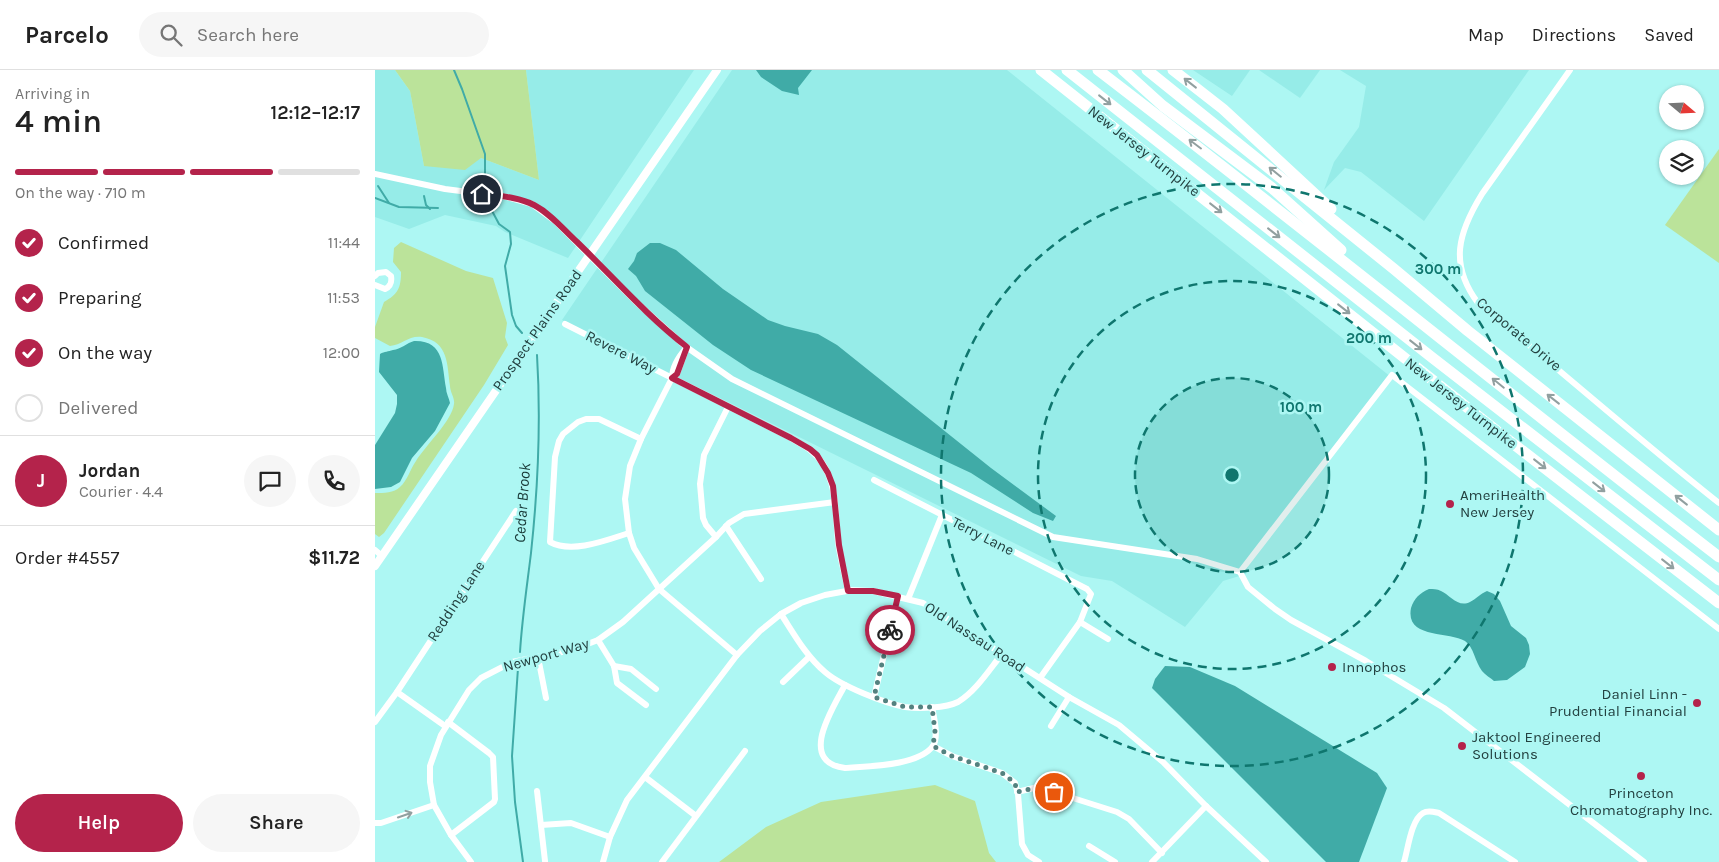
<!DOCTYPE html>
<meta charset="utf-8">
<style>
:root{--surface:#fff;--page:#f6f6f6;--text:#222;--muted:#767676;--line:#e0e0e0;--accent:#b4234b}
body{margin:0;font-family:Karla,sans-serif;background:var(--page);color:var(--text);height:100vh;display:flex;flex-direction:column;font-size:19px;white-space:nowrap}
*{box-sizing:border-box;margin:0}
p{font-size:16px;color:var(--muted)}
.icon{flex:none;width:28px;height:28px;fill:none;stroke:currentColor;stroke-width:2;stroke-linecap:round;stroke-linejoin:round}
.map{position:relative;flex:1;overflow:hidden}
.drawer{display:flex;flex-direction:column;background:var(--surface);width:375px}
.drawer>*{flex:none}
.needle{width:32px;rotate:109deg}
.controls{position:absolute;left:1284px;top:15px;display:grid;gap:10px}
.controls a{display:grid;place-items:center;width:45px;height:45px;border-radius:50%;background:var(--surface);box-shadow:0 1px 4px #0004;font-size:25px}
.pin{position:absolute;display:grid;place-items:center;width:42px;height:42px;color:#fff;margin:-21px;border:2px solid #fff;border-radius:50%;box-shadow:0 1px 5px #0007}
.courier{position:absolute;display:grid;place-items:center;width:50px;height:50px;margin:-25px;border:4px solid #b4234b;border-radius:50%;background:#fff;color:#222;box-shadow:0 1px 6px #0007}
.headline em{font-style:normal;font-weight:600}
.headline div{display:flex;flex-direction:column-reverse}
.headline{display:flex;align-items:center;justify-content:space-between;height:85px;padding:0 15px}
h1{font-size:32px;font-weight:600;line-height:38px}
.bar{display:grid;grid-template-columns:repeat(4,1fr);gap:8px 5px;align-content:center;height:60px;padding:0 15px}
.bar i{height:6px;border-radius:4px;background:var(--line)}
.bar .selected{background:var(--accent)}
.bar p{grid-column:span 4}
.line{display:flex;align-items:center;gap:12px;padding:0 15px;border-top:1px solid var(--line)}
.line div{flex:1}
.round{display:grid;place-items:center;flex:none;width:52px;height:52px;border-radius:26px;background:var(--page)}
ol{padding:0 15px;list-style:none}
li{display:flex;align-items:center;gap:15px;height:55px}
li p{margin-inline-start:auto}
li .icon{padding:5px;border-radius:50%;background:var(--accent);color:#fff;stroke-width:4}
li:last-child{color:var(--muted)}
li i{width:28px;height:28px;border:2px solid var(--line);border-radius:50%}
.primary-button{display:flex;gap:10px;margin-top:auto;padding:10px 15px}
.primary-button a{flex:1;height:58px;border-radius:30px;background:var(--accent);color:#fff;font-size:20px;font-weight:600;line-height:58px;text-align:center}
.primary-button a+a{background:var(--page);color:var(--text)}
header{display:flex;align-items:center;gap:30px;box-sizing:border-box;height:70px;padding:0 25px;background:var(--surface);border-bottom:1px solid var(--line)}
header strong{font-size:24px}
nav{display:flex;gap:28px;margin-inline-start:auto;font-size:18px}
.search{width:350px;height:45px;background:var(--page);display:flex;align-items:center;gap:12px;box-sizing:border-box;padding:0 18px;border-radius:28px;color:var(--muted);font-size:19px}
main{display:flex;flex:1;min-height:0}
.map>svg:first-child{display:block}
</style>
<header>
<strong>Parcelo</strong>
<div class="search"><svg class="icon" aria-label="search" viewBox="0 0 24 24"><circle cx="10" cy="10" r="6"/><path d="M15 15l6 6"/></svg>Search here</div>
<nav><a>Map</a><a>Directions</a><a>Saved</a></nav>
</header>
<main>
<section class="drawer">
<div class="headline"><div><h1>4 min</h1><p>Arriving in</p></div><em>12:12–12:17</em></div>
<div class="bar"><i class="selected"></i><i class="selected"></i><i class="selected"></i><i></i><p>On the way · 710 m</p></div>
<ol>
<li><svg class="icon" aria-label="check" viewBox="0 0 24 24"><path d="M5 12l5 5 9-10"/></svg>Confirmed<p>11:44</p></li>
<li><svg class="icon" aria-label="check" viewBox="0 0 24 24"><path d="M5 12l5 5 9-10"/></svg>Preparing<p>11:53</p></li>
<li><svg class="icon" aria-label="check" viewBox="0 0 24 24"><path d="M5 12l5 5 9-10"/></svg>On the way<p>12:00</p></li>
<li><i></i>Delivered</li>
</ol>
<div class="line" style="height:90px"><b class="round" style="background:var(--accent);color:#fff">J</b><div><b>Jordan</b><p>Courier · 4.4</p></div><a class="round"><svg class="icon" aria-label="chat" viewBox="0 0 24 24"><path d="M4 5h16v11H9l-5 4z"/></svg></a><a class="round"><svg class="icon" aria-label="phone" viewBox="0 0 24 24"><path d="M5 4h4l2 5-3 2q2 4 5 5l2-3 5 2v4C11 20 4 13 5 4z"/></svg></a></div>
<div class="line" style="height:65px"><div>Order #4557</div><b>$11.72</b></div>
<div class="primary-button"><a>Help</a><a>Share</a></div>
</section>
<div class="map">
<svg width="1344" height="792" viewBox="0 0 1344 792">
<rect width="100%" height="100%" fill="#adf7f3"/>
<g fill="#96ece8">
<path d="M0 0H20L35 21 49 96 106 88 164 110 151 0H319L193 188 130 162 121 156 70 145 34 159 0 147Z"/>
<path d="M357 0H632L1016 307 875 488 871 504 848 511 810 557 737 511 706 506 187 250Z"/>
<path d="M818 0H875L857 26Z"/>
<path d="M884 0H945L925 28Z"/>
<path d="M965 0H1154L1049 151 986 102 970 98 949 120 959 92 984 57 991 16Z"/>
</g>
<g fill="#bbe39a">
<path d="M20 0H151L164 110 106 88 90 100 49 96 35 21Z"/>
<path d="M1344 79V193L1290 155Z"/>
<path d="M26 172 91 201 118 208 132 253 130 267 133 275 109 315 9 463 4 467 0 464V423C9 423 19 423 25 417 33 410 35 399 41 391 50 376 77 351 79 334 80 328 75 322 75 316 72 295 74 272 47 267 34 265 27 275 15 276L0 268V257L9 232C23 224 26 218 26 202L18 192 19 178Z"/>
<path d="M560 715 600 731 614 783 621 792H344L391 757 446 732Z"/>
</g>
<g fill="#40aba7">
<path d="M381 0H437L423 18 424 25 407 21 386 7Z"/>
<path d="M275 173H285L301 180 348 219 393 250 410 256 443 264 462 275 616 398 681 446 678 451 658 443 596 403 376 300 338 275 270 221 261 206 253 199 259 191 262 183Z"/>
<path d="M39 271C70 270 67 297 71 318 71 323 74 328 75 333L60 361 37 388 25 412 16 417 0 419V375L20 343 22 334V325L4 302 5 284C10 281 13 282 18 280 26 279 32 273 39 271Z"/>
<path d="M1054 519C1058 519 1062 519 1066 521 1075 525 1083 538 1095 532 1101 529 1105 524 1112 521L1119 524 1125 531 1136 556 1151 568 1154 575 1155 584 1150 597 1132 610 1119 611C1116 608 1110 605 1107 601 1100 592 1099 577 1090 571 1074 561 1030 569 1036 538 1039 528 1045 523 1054 519Z"/>
<path d="M790 596 815 597 860 616 1002 703 1012 718 984 792H951L777 618 780 609Z"/>
</g>
<g fill="none" stroke-linecap="round" stroke-linejoin="round">
<g stroke="#40aba7" stroke-width="2">
<path d="M79 0 87 19 110 84V108L115 137 124 154 135 162 136 174 130 196 137 245 141 256 147 263"/>
<path d="M3 116 14 133"/>
<path d="M49 126 51 135 55 139"/>
<path d="M0 128 24 137 63 138"/>
<path d="M145 582C147 549 152 516 156 483 163 418 166 350 162 285"/>
<path d="M143 598 137 686 140 732 148 792"/>
</g>
<g stroke="#fff" stroke-width="6">
<path d="M1195 0 1107 124C1083 163 1074 194 1103 233 1184 299 1262 368 1344 433"/>
<path d="M0 104 70 119 132 127 157 134 180 151 261 232 310 276 357 309 678 467 822 489 865 502 1017 305 1344 559"/>
<path d="M0 206 3 203 11 202 16 206C17 212 16 216 10 219L0 215"/>
<path d="M190 254 416 368C422 372 429 375 435 380 463 401 460 441 463 472 465 488 470 505 473 521"/>
<path d="M312 277 302 304 297 308C297 296 304 286 312 277Z"/>
<path d="M297 308 266 369 255 396 250 429 254 463 259 478 284 519 362 585"/>
<path d="M499 410 712 519 716 524 705 552 665 608"/>
<path d="M351 456 386 509"/>
<path d="M254 463C232 470 197 484 175 472L180 387 184 371 188 364 203 352 211 349H224L266 369"/>
<path d="M341 467 331 455 328 448 325 414 329 385 353 337"/>
<path d="M0 480 7 486"/>
<path d="M865 502 873 517 900 539 916 550 991 591 1069 638 1269 792"/>
<path d="M533 529 567 445"/>
<path d="M406 544C419 564 431 586 450 602 466 616 509 633 530 637 544 639 571 638 583 632 601 621 614 600 627 584"/>
<path d="M705 552 733 569"/>
<path d="M223 570 239 596 242 613 271 635"/>
<path d="M163 587 171 628"/>
<path d="M239 596 256 599 281 619"/>
<path d="M408 612 434 587"/>
<path d="M470 615C458 638 422 692 470 698 494 696 543 696 558 676 564 667 559 647 557 637"/>
<path d="M22 622 70 656"/>
<path d="M499 627 523 526"/>
<path d="M0 652 22 622 141 441"/>
<path d="M73 652 114 683 118 687 120 729 119 732 76 765"/>
<path d="M676 656 694 627"/>
<path d="M558 676 577 686 627 703 640 713 643 724 647 774 653 785 664 792"/>
<path d="M270 707 321 746"/>
<path d="M162 721 170 791"/>
<path d="M642 722 663 717 742 742 754 749 787 783"/>
<path d="M0 753H6L59 735"/>
<path d="M166 755 196 753 235 767"/>
<path d="M714 776 740 792"/>
<path d="M96 792 76 765 59 735 55 712V696L66 665 94 620 106 608 137 592 197 580 223 570 248 552 341 467 354 453 369 444 460 432"/>
<path d="M228 792 235 767 252 730 362 585 385 561 406 544 426 533 450 525 477 520 498 521 548 533 694 627 744 655 788 692 831 736 891 792"/>
<path d="M287 792 370 681"/>
<path d="M777 792 831 736"/>
<path d="M1029 792C1033 779 1036 750 1048 743 1053 740 1059 742 1064 743L1140 792"/>
</g>
<path stroke="#fff" stroke-width="8" d="M0 496 342 0"/>
<g stroke="#fff" stroke-width="11">
<path d="M666 0 1127 365 1344 533"/>
<path d="M692 0 1059 289 1344 510"/>
<path d="M723 0C932 160 1136 326 1344 487"/>
<path d="M748 0 788 36 897 118 966 180"/>
<path d="M772 0 1019 199 1093 261 1344 460"/>
<path d="M798 0 848 39 956 139"/>
</g>
</g>
<defs><path id="oneway-shaft" d="M-6 0H5M1.5-3L5.5 0L1.5 3" fill="none" stroke-width="1.6" stroke-linecap="round" stroke-linejoin="round" transform="scale(1.25)"/></defs>
<g stroke="#91a0a0">
<use href="#oneway-shaft" transform="translate(815 13) rotate(-142)"/>
<use href="#oneway-shaft" transform="translate(730 30) rotate(38)"/>
<use href="#oneway-shaft" transform="translate(820 74) rotate(-143)"/>
<use href="#oneway-shaft" transform="translate(900 102) rotate(-141)"/>
<use href="#oneway-shaft" transform="translate(841 138) rotate(38)"/>
<use href="#oneway-shaft" transform="translate(899 163) rotate(38)"/>
<use href="#oneway-shaft" transform="translate(969 239) rotate(38)"/>
<use href="#oneway-shaft" transform="translate(1041 275) rotate(38)"/>
<use href="#oneway-shaft" transform="translate(1123 313) rotate(-141)"/>
<use href="#oneway-shaft" transform="translate(1178 329) rotate(-142)"/>
<use href="#oneway-shaft" transform="translate(1165 394) rotate(38)"/>
<use href="#oneway-shaft" transform="translate(1224 417) rotate(38)"/>
<use href="#oneway-shaft" transform="translate(1306 430) rotate(-142)"/>
<use href="#oneway-shaft" transform="translate(1293 494) rotate(38)"/>
<use href="#oneway-shaft" transform="translate(30 745) rotate(-19)"/>
</g>
<g fill="none" stroke-linecap="round" stroke-linejoin="round">
<path stroke="#53817f" stroke-width="5" stroke-dasharray="0 9" d="M515 560 499 627 530 637H557L560 661 558 676 577 686 627 703 640 713 642 722 663 717 679 722"/>
<path stroke="#b4234b" stroke-width="6" d="M107 124C124 126 144 127 159 135 176 144 188 159 202 172 238 207 272 246 312 277L302 304 297 308 416 368 435 379 442 385 453 403 458 416 464 475 473 521H498L523 526 515 560"/>
</g>
<circle cx="857" cy="405" r="97" fill="#0f766e" fill-opacity=".12"/>
<g fill="none" stroke="#0f766e" stroke-width="2.5" stroke-dasharray="9 6">
<circle cx="857" cy="405" r="97"/>
<circle cx="857" cy="405" r="194"/>
<circle cx="857" cy="405" r="291"/>
</g>
<g fill="#b4234b" stroke="#adf7f3" stroke-width="2">
<circle cx="1075" cy="434" r="5"/>
<circle cx="957" cy="597" r="5"/>
<circle cx="1322" cy="633" r="5"/>
<circle cx="1087" cy="676" r="5"/>
<circle cx="1266" cy="706" r="5"/>
</g>
<g text-anchor="middle" dominant-baseline="central" stroke-width="5" stroke-linejoin="round" paint-order="stroke">
<g font-size="15" fill="#234140" stroke="#adf7f3">
<text transform="translate(769 81) rotate(38)">New Jersey Turnpike</text>
<text transform="translate(162 260) rotate(-55)">Prospect Plains Road</text>
<text transform="translate(1144 264) rotate(40)">Corporate Drive</text>
<text transform="translate(246 282) rotate(27)">Revere Way</text>
<text transform="translate(1086 333) rotate(38)">New Jersey Turnpike</text>
<text transform="translate(608 466) rotate(27)">Terry Lane</text>
<text transform="translate(81 531) rotate(-57)">Redding Lane</text>
<text transform="translate(600 567) rotate(33)">Old Nassau Road</text>
<text transform="translate(171 585) rotate(-16)">Newport Way</text>
</g>
<g font-size="15" fill="#234140" stroke="#adf7f3" text-anchor="start">
<text x="1085" y="425">AmeriHealth<tspan x="1085" dy="17">New Jersey</tspan></text>
<text x="967" y="597">Innophos</text>
<text x="1312" y="624" text-anchor="end">Daniel Linn -<tspan x="1312" dy="17">Prudential Financial</tspan></text>
<text x="1097" y="667">Jaktool Engineered<tspan x="1097" dy="17">Solutions</tspan></text>
<text x="1266" y="723" text-anchor="middle">Princeton<tspan x="1266" dy="17">Chromatography Inc.</tspan></text>
</g>
<g font-size="16" font-style="italic" fill="#183937" stroke="#adf7f3">
<text transform="translate(147 433) rotate(-86)">Cedar Brook</text>
</g>
</g>
<circle cx="857" cy="405" r="8" fill="#0f766e" stroke="#adf7f3" stroke-width="2.5"/>
<g font-size="15" text-anchor="middle" font-weight="bold" fill="#0f766e" stroke="#adf7f3" stroke-width="5" stroke-linejoin="round" paint-order="stroke">
<text x="1063" y="204">300 m</text>
<text x="994" y="273">200 m</text>
<text x="926" y="342">100 m</text>
</g>
</svg>
<div class="controls">
<a><svg class="needle" viewBox="-14 -14 28 28"><path d="M0-13l5 13h-10z" fill="#e53935"/><path d="M0 13l5-13h-10z" fill="#767676"/></svg></a>
<a><svg class="icon" aria-label="layers" viewBox="0 0 24 24"><path d="M12 4l9 5-9 5-9-5zM3 14l9 5 9-5"/></svg></a>
</div>
<div class="pin" style="left:679px;top:722px;background:#ea580c"><svg class="icon" aria-label="bag" viewBox="0 0 24 24"><path d="M5 8h14l-1 12H6zM9 8a3 3 0 0 1 6 0"/></svg></div>
<div class="pin" style="left:107px;top:124px;background:#1f2937"><svg class="icon" aria-label="home" viewBox="0 0 24 24"><path d="M3 11l9-7 9 7M6 9v11h12V9"/></svg></div>
<div class="courier" style="left:515px;top:560px"><svg class="icon" aria-label="bike" viewBox="0 0 24 24"><circle cx="6" cy="16" r="4"/><circle cx="18" cy="16" r="4"/><path d="M6 16l4-8h5l3 8M10 8l3 8H6M13 5h3"/></svg></div>
</div>
</main>
